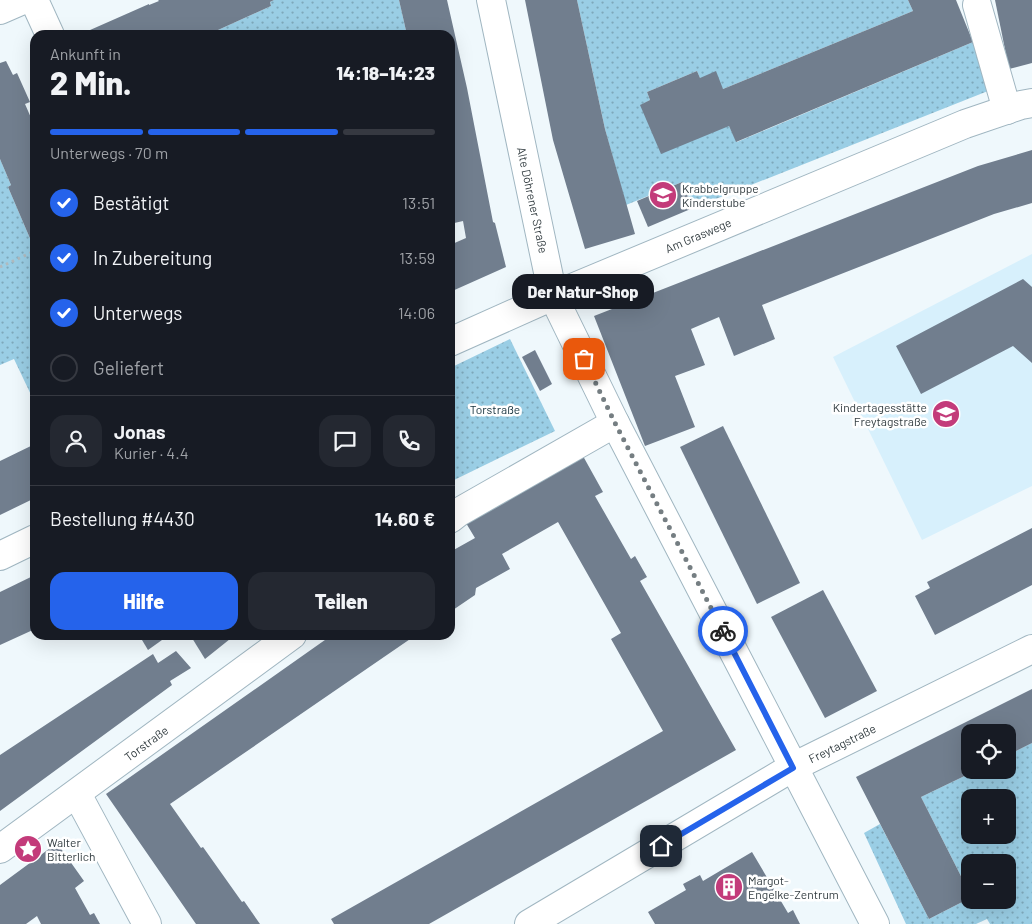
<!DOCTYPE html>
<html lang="de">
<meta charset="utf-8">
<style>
:root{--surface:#171b24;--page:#242831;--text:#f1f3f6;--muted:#9ea1a6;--line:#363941;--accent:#2563eb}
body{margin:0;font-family:Barlow,sans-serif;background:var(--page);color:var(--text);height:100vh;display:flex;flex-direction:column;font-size:19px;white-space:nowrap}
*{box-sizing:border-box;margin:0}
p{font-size:16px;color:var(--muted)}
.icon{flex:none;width:28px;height:28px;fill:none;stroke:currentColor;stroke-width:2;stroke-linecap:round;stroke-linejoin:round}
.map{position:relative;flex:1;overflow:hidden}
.panel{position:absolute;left:30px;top:30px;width:425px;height:610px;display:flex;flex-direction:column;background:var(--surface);border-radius:15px;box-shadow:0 5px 20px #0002}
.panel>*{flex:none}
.buttons{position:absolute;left:961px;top:724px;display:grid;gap:10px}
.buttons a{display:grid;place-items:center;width:55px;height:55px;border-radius:10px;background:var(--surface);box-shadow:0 5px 20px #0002;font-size:25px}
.pin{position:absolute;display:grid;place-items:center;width:42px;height:42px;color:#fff;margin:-21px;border-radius:10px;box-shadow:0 2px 8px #0006}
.courier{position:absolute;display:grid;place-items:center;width:50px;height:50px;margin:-25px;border:4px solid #2563eb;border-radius:50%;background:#fff;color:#222;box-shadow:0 1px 6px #0007}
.bubble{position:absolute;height:35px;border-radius:15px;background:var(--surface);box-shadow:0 5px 20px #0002;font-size:16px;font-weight:800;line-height:35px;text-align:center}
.overview em{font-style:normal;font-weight:800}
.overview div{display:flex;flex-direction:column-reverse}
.overview{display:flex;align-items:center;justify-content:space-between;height:85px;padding:0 20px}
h1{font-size:32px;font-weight:800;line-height:38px}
.bar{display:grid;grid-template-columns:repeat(4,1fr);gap:8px 5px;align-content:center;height:60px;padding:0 20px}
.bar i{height:6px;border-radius:4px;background:var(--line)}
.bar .on{background:var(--accent)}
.bar p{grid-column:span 4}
.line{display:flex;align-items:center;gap:12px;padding:0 20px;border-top:1px solid var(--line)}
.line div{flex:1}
.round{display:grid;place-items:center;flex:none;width:52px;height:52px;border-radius:15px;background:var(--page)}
ol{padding:0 20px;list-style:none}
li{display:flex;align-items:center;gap:15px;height:55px}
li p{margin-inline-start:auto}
li .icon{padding:5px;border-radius:50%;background:var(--accent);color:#fff;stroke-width:4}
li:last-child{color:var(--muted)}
li i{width:28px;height:28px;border:2px solid var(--line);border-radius:50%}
.action{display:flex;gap:10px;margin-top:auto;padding:10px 20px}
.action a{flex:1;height:58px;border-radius:15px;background:var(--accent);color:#fff;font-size:20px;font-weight:800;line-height:58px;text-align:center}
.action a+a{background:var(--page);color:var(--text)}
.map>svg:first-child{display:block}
</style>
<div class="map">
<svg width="1032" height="924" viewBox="0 0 1032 924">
<defs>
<pattern id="park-dots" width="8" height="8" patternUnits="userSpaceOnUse" patternTransform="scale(1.25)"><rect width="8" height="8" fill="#9acee5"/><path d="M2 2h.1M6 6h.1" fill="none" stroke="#7ea8bb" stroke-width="1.8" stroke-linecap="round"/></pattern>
</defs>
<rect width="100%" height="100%" fill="#eff8fc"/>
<path fill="#d7f0fc" d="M1032 254V486L922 540 833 357Z"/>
<g fill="url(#park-dots)" fill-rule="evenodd">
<path d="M274 0H399L407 35H207L271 6 270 2Z"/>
<path d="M577 0H908L913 11 723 89 700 78 697 71 647 92 650 100 641 105 729 126 737 142 973 42 993 89 693 208 682 182 626 205 605 129Z"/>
<path d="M0 159 11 185 8 187 35 250V398L33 399 14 359 0 365Z"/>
<path d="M510 339 555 431 450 482V368Z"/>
<path d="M1032 743V924H990L987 919 976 924H906L864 833 880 824 929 919 970 898V900H1008V862H970V894L921 797 977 770H1008V755ZM970 798H1008V835H970Z"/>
</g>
<g fill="#717e8e">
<path d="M158 0H274L270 2 271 6 207 35H203L202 32 194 35H82L81 34 149 4V5L159 1Z"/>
<path d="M399 0H447L467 88 493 222 495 223 506 267 450 292V245L466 238 463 221 450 224V35H407Z"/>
<path d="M525 0H577L605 129 635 234 585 249 553 140Z"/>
<path d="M908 0H956L973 42 736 142 729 126 661 154 640 105 650 100 647 92 697 71 700 78 716 71 723 89 913 11Z"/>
<path d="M995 0H1032V63L1009 69Z"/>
<path d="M6 61 13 75 17 73 30 102 25 104 35 127V250L8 187 11 185 0 159V63Z"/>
<path d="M1032 150V203L994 214 762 305 775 339 734 356 719 317 691 329 705 365 675 376 695 427 645 446 594 316 978 166Z"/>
<path d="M682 182 693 208 648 227 637 201Z"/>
<path d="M1023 279 1032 287V363L1013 346 921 394 896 346Z"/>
<path d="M535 350 552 384 540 391 522 357Z"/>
<path d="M723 426 800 583 757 604 680 447Z"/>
<path d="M35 444V498L0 515V461Z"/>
<path d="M583 456 603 492 595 496 631 559 635 556 647 577 640 581 736 750 429 924H334L331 919 663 731 611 639 621 633 558 522 502 554 510 569 476 588 475 595 450 612V552L475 538 466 523Z"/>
<path d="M1032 528V585L935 635 915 596 930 588 927 582Z"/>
<path d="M35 575V629L0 645V592Z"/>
<path d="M823 590 877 691 825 718 771 617Z"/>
<path d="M139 635H169L148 650Z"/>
<path d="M196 635H235L205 659 192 638Z"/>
<path d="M332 635H416L170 804 201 848 203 847 242 902 244 901 260 924H196L106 794Z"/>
<path d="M176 651 191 668 170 681 172 685 0 811V755L153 654 158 663Z"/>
<path d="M1032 689V743L1008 755V732H970V770H977L921 797 970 894V898L929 919 856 777Z"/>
<path d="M57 843 84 881 75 888 90 915 94 913 100 924H41L37 916 26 924H0V885Z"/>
<path d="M752 852 788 913 793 910 800 924H655L648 912 686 890 683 884 700 875 703 881Z"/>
</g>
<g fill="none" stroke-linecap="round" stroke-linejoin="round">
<defs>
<g id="minor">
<path d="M34 0 50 35"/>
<path d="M491 0 553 296 615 423 875 924"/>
<path d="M977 5 1007 110"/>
<path d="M0 10 23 0"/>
<path d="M450 342 553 296 965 124 1021 105 1032 103"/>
<path d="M450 519 459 512 615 423"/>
<path d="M0 556 35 539"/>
<path d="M77 794 147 924"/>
<path d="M0 849 292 635"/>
<path d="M529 924 793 767 1032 649"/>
</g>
</defs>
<use href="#minor" stroke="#a0b6c1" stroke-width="30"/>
<path stroke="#b0babe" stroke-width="3" stroke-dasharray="2.5 4" stroke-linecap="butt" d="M0 267 35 251"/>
<use href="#minor" stroke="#fff" stroke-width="28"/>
</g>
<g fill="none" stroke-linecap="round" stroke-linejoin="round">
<path stroke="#757e82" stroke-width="5" stroke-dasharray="0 9" d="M584 359 615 423 723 631"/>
<path stroke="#2563eb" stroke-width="6" d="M661 846 793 768 723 631"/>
</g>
<defs>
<symbol id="school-disc" viewBox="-11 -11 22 22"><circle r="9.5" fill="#c33b7a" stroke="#fff"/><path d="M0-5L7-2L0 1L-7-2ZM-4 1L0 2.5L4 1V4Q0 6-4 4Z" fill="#fff"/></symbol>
<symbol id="sight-disc" viewBox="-11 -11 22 22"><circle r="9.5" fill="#c33b7a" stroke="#fff"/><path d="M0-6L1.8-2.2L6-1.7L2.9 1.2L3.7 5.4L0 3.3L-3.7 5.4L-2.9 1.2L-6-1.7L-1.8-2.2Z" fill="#fff"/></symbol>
<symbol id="building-disc" viewBox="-11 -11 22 22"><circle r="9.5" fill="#c33b7a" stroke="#fff"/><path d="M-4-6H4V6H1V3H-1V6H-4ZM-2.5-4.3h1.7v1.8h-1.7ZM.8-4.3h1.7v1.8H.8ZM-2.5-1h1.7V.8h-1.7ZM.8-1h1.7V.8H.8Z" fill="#fff"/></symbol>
</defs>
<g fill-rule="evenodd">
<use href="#school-disc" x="647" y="179" width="32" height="32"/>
<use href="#school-disc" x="930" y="398" width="32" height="32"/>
<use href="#sight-disc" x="12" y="833" width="32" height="32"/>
<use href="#building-disc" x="713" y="871" width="32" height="32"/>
</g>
<g text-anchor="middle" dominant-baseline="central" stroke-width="5" stroke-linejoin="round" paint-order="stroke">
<g font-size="12" fill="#333d41" stroke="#fff" text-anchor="start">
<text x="682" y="188">Krabbelgruppe<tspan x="682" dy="14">Kinderstube</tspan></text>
<text x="927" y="407" text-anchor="end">Kindertagesstätte<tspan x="927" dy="14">Freytagstraße</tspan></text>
<text x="47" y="842">Walter<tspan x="47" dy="14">Bitterlich</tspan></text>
<text x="748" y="880">Margot-<tspan x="748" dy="14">Engelke-Zentrum</tspan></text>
</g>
<g font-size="12" fill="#333d41" stroke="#fff">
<text transform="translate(533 200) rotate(78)">Alte Döhrener Straße</text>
<text transform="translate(698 235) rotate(-23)">Am Graswege</text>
<text transform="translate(146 743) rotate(-36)">Torstraße</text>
<text transform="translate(842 743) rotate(-26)">Freytagstraße</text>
</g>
<g font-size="12" fill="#132f3b" stroke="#fff">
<text x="495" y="409">Torstraße</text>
</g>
</g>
</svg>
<div class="buttons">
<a><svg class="icon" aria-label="locate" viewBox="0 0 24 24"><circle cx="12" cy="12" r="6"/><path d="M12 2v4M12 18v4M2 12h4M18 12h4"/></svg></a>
<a>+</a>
<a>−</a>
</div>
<div class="pin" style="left:584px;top:359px;background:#ea580c"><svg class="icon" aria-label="bag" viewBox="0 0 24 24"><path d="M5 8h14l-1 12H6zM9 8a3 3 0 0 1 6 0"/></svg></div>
<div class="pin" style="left:661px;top:846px;background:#1f2937"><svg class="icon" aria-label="home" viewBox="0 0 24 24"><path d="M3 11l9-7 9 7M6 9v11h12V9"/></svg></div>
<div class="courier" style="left:723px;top:631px"><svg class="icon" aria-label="bike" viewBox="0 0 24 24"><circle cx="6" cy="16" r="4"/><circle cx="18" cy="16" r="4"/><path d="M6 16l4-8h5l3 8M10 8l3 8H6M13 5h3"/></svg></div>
<div class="bubble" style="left:512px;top:274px;width:142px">Der Natur-Shop</div>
<section class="panel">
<div class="overview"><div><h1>2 Min.</h1><p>Ankunft in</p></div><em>14:18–14:23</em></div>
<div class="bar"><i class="on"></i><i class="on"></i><i class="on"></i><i></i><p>Unterwegs · 70 m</p></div>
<ol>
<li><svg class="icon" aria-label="check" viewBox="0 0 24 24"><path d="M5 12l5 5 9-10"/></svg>Bestätigt<p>13:51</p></li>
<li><svg class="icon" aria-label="check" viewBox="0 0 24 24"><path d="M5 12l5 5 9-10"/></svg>In Zubereitung<p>13:59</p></li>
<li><svg class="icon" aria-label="check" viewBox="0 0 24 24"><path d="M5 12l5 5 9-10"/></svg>Unterwegs<p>14:06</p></li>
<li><i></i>Geliefert</li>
</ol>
<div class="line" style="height:90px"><a class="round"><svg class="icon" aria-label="person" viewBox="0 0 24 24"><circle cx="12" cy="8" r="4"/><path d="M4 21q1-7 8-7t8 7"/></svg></a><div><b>Jonas</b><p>Kurier · 4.4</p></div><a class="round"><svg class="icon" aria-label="chat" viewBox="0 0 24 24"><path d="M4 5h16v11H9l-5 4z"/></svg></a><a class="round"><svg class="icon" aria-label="phone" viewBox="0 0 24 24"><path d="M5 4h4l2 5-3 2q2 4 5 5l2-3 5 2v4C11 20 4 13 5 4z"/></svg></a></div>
<div class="line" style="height:65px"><div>Bestellung #4430</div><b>14.60 €</b></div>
<div class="action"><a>Hilfe</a><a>Teilen</a></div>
</section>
</div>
